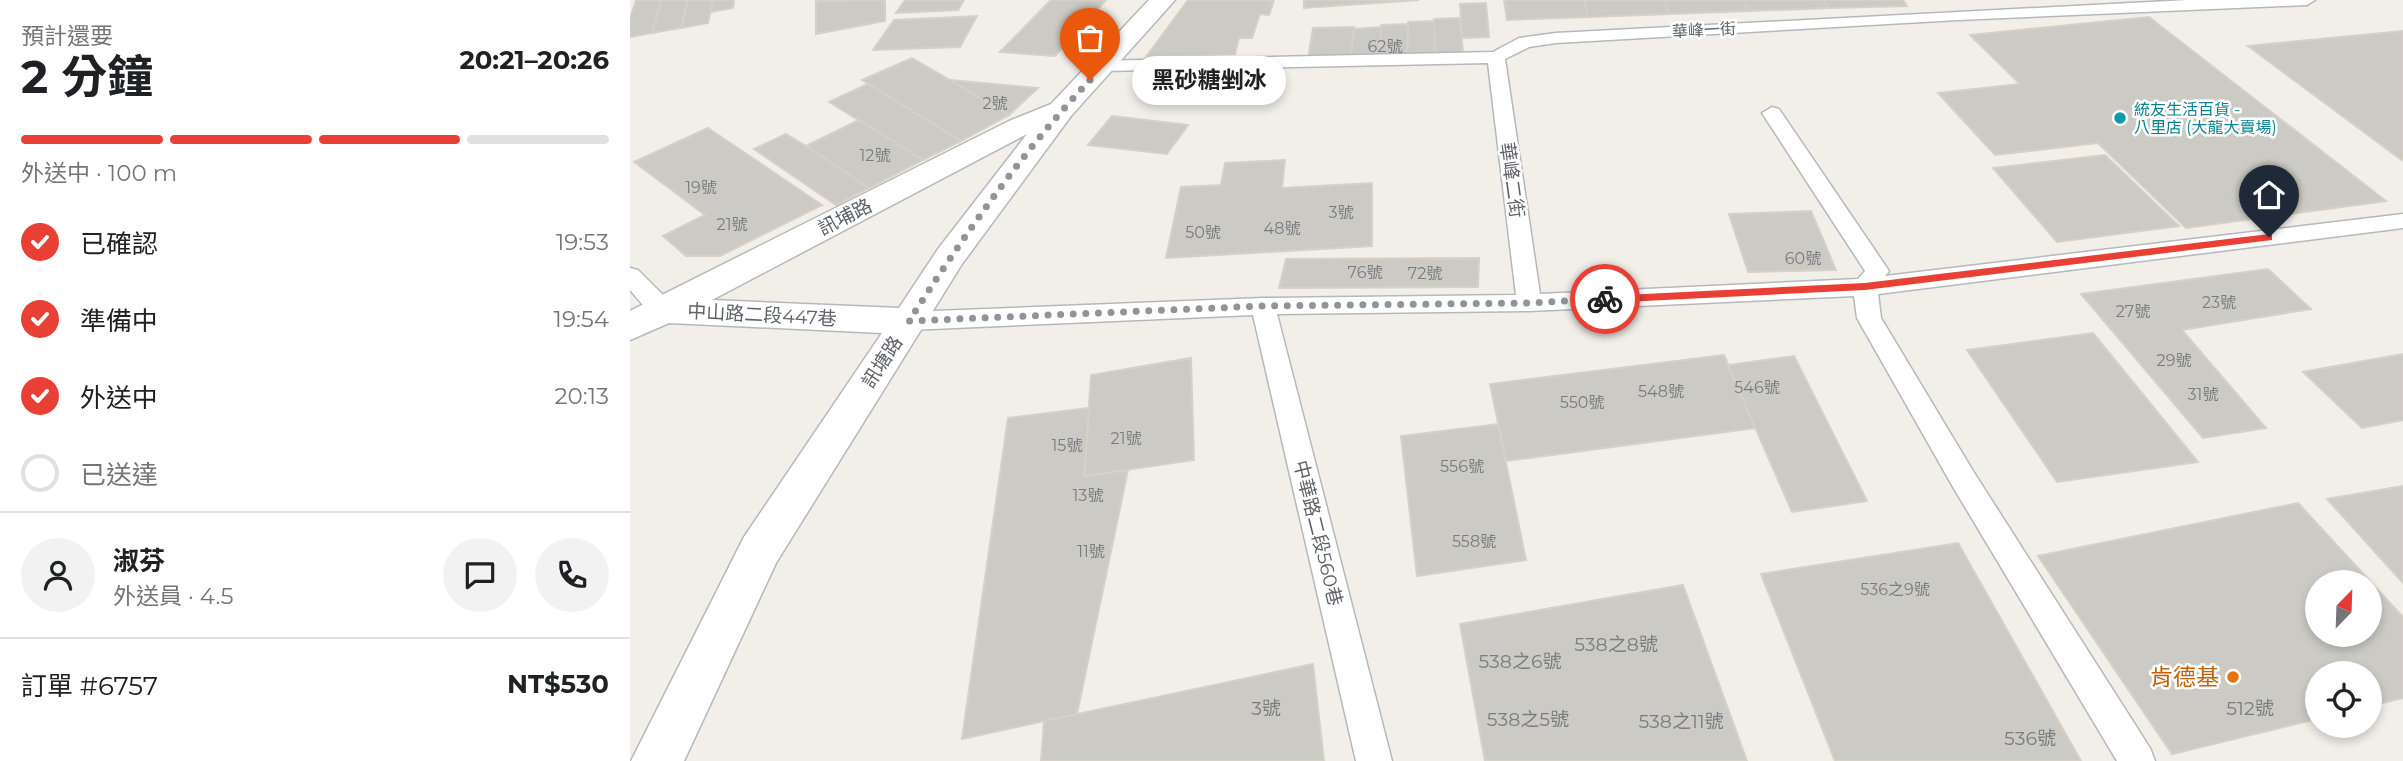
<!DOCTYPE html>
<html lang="zh-TW">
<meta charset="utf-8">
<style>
:root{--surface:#fff;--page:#f2f2f2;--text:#202124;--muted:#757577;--line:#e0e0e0;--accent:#e94035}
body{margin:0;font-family:Montserrat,"Noto Sans TC",sans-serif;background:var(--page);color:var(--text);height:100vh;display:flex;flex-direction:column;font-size:26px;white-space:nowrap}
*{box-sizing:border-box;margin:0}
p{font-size:23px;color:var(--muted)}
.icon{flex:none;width:38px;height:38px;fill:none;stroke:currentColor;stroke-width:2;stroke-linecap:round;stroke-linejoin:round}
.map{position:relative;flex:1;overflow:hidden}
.panel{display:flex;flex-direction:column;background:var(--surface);width:630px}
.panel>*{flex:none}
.needle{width:46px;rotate:23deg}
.tools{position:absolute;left:1675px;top:570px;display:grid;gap:14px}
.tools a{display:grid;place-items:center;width:77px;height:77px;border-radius:50%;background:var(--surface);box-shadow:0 4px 10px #0003;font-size:35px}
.pin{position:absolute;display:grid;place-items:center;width:60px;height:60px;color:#fff;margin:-72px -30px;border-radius:50% 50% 50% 0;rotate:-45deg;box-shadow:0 0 7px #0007}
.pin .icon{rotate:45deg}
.courier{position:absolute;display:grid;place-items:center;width:70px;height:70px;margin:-35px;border:5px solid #e94035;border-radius:50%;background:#fff;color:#222;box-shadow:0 2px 9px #0007}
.bubble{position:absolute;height:49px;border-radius:24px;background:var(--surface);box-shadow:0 4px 10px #0003;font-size:23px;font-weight:700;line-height:49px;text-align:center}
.head em{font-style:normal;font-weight:700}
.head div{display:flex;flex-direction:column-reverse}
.head{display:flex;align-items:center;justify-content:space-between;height:119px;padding:0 21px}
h1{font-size:46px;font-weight:700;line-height:52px}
.bar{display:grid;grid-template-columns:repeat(4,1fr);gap:10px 7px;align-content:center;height:84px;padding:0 21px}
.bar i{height:9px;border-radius:5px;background:var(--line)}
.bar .on{background:var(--accent)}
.bar p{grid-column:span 4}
.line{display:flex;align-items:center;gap:18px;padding:0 21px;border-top:2px solid var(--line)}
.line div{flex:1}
.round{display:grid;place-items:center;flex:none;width:74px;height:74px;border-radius:37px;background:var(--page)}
ol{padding:0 21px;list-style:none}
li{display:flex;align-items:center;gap:21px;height:77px}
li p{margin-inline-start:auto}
li .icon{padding:7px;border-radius:50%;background:var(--accent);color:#fff;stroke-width:4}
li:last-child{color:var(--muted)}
li i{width:38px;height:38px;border:4px solid var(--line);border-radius:50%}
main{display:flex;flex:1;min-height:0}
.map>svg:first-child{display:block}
</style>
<main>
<section class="panel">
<div class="head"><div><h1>2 分鐘</h1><p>預計還要</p></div><em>20:21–20:26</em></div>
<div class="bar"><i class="on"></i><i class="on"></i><i class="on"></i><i></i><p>外送中 · 100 m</p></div>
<ol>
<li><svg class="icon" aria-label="check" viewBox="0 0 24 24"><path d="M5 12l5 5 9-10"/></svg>已確認<p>19:53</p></li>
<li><svg class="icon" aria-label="check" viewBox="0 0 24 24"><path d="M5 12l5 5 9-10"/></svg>準備中<p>19:54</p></li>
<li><svg class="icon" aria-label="check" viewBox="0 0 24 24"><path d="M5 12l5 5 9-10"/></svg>外送中<p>20:13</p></li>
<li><i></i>已送達</li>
</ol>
<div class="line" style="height:126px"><a class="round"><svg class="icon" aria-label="person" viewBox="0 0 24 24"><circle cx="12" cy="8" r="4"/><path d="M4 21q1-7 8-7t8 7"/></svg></a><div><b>淑芬</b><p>外送員 · 4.5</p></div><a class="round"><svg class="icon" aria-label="chat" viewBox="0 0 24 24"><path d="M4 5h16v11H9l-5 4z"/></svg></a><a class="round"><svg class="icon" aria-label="phone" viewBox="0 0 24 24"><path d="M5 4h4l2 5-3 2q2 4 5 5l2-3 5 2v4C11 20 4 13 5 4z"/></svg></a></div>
<div class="line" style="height:91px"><div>訂單 #6757</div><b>NT$530</b></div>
</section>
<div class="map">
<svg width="1773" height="761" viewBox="0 0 1773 761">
<rect width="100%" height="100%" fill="#f1efe8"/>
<g fill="#cccac5" stroke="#d6d0c6" stroke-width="2" fill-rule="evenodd">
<path d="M6 0H31L22 33 0 37V19Z"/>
<path d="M31 0H58L51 28 22 33Z"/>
<path d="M58 0H83L78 23 51 28Z"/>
<path d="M83 0H104L103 8 81 12Z"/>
<path d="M255 0V21L186 34V1Z"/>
<path d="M275 0H334L328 10 266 13Z"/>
<path d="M421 0H476L425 56 370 52Z"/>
<path d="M558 0H644L639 15 630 14 622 38H609L605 54 516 57Z"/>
<path d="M674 0H789L674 8Z"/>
<path d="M874 0H954L958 17 877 20Z"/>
<path d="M954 0H1034L1039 14 958 17Z"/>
<path d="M1034 0H1113L1119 11 1039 14Z"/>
<path d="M1113 0H1194L1199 8 1119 11Z"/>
<path d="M1194 0H1273L1277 6 1199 8Z"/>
<path d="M856 3 859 37 832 38 830 4Z"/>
<path d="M347 16 330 47 243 50 264 20Z"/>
<path d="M1519 17 1756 201 1556 228 1468 143 1365 155 1308 93 1390 84 1340 35Z"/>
<path d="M830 18 833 54 805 55 804 19Z"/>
<path d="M804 21 805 55 777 56 778 22Z"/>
<path d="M778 24 777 56 750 57 751 25Z"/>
<path d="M724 27 721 57 678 59 683 28Z"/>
<path d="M751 27 750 57H721L724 29Z"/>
<path d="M1773 31V161L1618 46Z"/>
<path d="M282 58 320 80 379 115 331 141 232 80Z"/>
<path d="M320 80 408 88 379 115Z"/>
<path d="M238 84 331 141 293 160 199 102Z"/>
<path d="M482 116 558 125 537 154 458 145Z"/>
<path d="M229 120 293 160 239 188 176 146Z"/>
<path d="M78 128 192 205 90 256H56L33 236 75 215 4 162Z"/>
<path d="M156 134 176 146 239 188 206 205 124 149Z"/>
<path d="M1475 155 1549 226 1427 242 1363 168Z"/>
<path d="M655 160 652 188 742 183V246L536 258 551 187 591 185 595 163Z"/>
<path d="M1181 211 1206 270 1118 272 1099 214Z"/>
<path d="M849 258 848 287 649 288 656 259Z"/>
<path d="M1638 269 1681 309 1552 330 1636 428 1573 438 1451 294Z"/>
<path d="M1463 333 1568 462 1427 482 1337 350Z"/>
<path d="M1773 354V420L1732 428 1673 372Z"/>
<path d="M1094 355 1126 428 876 461 860 384Z"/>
<path d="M1164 356 1237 501 1162 512 1098 365Z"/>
<path d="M561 358 564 460 454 476 461 375Z"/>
<path d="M459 408 454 476 498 470 447 714 332 739 378 418Z"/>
<path d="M868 424 896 560 787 576 771 436Z"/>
<path d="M1773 486V583L1697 499Z"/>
<path d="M1668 503 1773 617V698L1740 706V674H1687V719L1542 754 1408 556ZM1687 583H1740V635H1687Z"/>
<path d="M1328 543 1451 761H1205L1131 574Z"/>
<path d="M1053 585 1117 761H855L830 624Z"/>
<path d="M683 664 694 761H411L414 721Z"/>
</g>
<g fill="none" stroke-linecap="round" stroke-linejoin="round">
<defs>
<g id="lane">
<path d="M1558 0H1685L1677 5 1328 20 926 43 899 47 875 59 910 294 1228 279 1235 271 1132 113 1142 107 1149 109 1255 265 1259 271 1255 276 1773 214V228L1248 294 1251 318 1343 471 1520 748 1525 761H1487L1323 487 1227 318 1224 296 899 311 647 314 762 761H726L623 315 279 330 270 327 267 321 270 315 279 312 633 298 886 295 858 63 474 71 467 69 465 65 467 61 863 52 889 38 926 33Z"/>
<path d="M0 268 8 270 42 304 45 310 42 316C22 322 12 303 0 290Z"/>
</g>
<path id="street" d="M519 0H545L441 116 332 264 146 563 54 761H1L114 537 252 333 39 323 0 340V311L379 121 421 104ZM397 134 308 249 269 308 82 300Z"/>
</defs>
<use href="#lane" stroke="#b5b8bc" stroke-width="3"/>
<use href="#street" stroke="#b5b8bc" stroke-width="3"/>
<use href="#lane" fill="#fff" fill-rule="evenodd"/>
<use href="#street" fill="#fff" fill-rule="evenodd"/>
</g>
<path fill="#e94035" d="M1639 234 1642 235V240L1235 290 975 303 970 299 975 296 1235 283Z"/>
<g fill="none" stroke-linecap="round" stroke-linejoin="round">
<path stroke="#929495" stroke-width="7" stroke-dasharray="0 12.6" d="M460 80C391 153 333 237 279 321L633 306 898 303 975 299"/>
</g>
<circle fill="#0f9aa8" stroke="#fff" stroke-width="2.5" cx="1490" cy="118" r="7"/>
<circle fill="#e8710a" stroke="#fff" stroke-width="2.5" cx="1603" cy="677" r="7"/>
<g text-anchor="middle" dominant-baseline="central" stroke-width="5" stroke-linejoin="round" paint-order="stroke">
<g font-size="16" fill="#5f6368" stroke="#fff">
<text transform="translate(1074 30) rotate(-3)">華峰一街</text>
</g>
<g font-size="16" fill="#7a7d7f">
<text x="755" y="46">62號</text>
<text x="365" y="103">2號</text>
<text x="245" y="155">12號</text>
<text x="71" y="187">19號</text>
<text x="711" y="212">3號</text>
<text x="102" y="224">21號</text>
<text x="652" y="228">48號</text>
<text x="573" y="232">50號</text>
<text x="1173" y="258">60號</text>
<text x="735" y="272">76號</text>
<text x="795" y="273">72號</text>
<text x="1589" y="302">23號</text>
<text x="1503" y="311">27號</text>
<text x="1544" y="360">29號</text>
<text x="1127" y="387">546號</text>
<text x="1031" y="391">548號</text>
<text x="1573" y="394">31號</text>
<text x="952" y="402">550號</text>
<text x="496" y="438">21號</text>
<text x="437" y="445">15號</text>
<text x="832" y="466">556號</text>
<text x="458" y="495">13號</text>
<text x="844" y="541">558號</text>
<text x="461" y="551">11號</text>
<text x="1265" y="589">536之9號</text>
</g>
<g font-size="16" fill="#0d838f" stroke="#fff" text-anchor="start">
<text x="1504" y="109">統友生活百貨 -<tspan x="1504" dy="18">八里店 (大龍大賣場)</tspan></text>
</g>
<g font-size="19" fill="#5f6368" stroke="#fff">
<text transform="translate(882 180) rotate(82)">華峰二街</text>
<text transform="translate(215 217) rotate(-27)">訊埔路</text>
<text transform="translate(132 315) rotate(3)">中山路二段447巷</text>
<text transform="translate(252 362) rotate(-57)">訊塘路</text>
<text transform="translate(688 533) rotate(76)">中華路二段560巷</text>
</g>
<g font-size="19" fill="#7a7d7f">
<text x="986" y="644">538之8號</text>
<text x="890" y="661">538之6號</text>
<text x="636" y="708">3號</text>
<text x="1620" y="708">512號</text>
<text x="898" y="719">538之5號</text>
<text x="1051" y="721">538之11號</text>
<text x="1400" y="738">536號</text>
</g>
<g font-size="23" fill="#c56008" stroke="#fff" text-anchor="end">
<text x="1589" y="677">肯德基</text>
</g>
</g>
</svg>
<div class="tools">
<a><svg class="needle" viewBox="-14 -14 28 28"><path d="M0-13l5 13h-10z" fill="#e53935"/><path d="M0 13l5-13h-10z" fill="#757577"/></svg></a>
<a><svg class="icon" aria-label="locate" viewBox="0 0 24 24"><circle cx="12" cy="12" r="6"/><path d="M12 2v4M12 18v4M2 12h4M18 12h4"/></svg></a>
</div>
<div class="pin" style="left:460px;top:80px;background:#ea580c"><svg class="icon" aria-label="bag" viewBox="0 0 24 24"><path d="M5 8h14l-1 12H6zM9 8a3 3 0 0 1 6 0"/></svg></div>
<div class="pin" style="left:1639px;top:237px;background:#1f2937"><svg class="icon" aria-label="home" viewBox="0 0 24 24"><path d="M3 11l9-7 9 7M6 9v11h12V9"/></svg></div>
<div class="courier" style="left:975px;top:299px"><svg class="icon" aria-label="bike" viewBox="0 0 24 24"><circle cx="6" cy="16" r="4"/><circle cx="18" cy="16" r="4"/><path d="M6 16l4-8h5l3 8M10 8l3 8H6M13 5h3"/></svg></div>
<div class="bubble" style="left:502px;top:56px;width:154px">黑砂糖剉冰</div>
</div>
</main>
